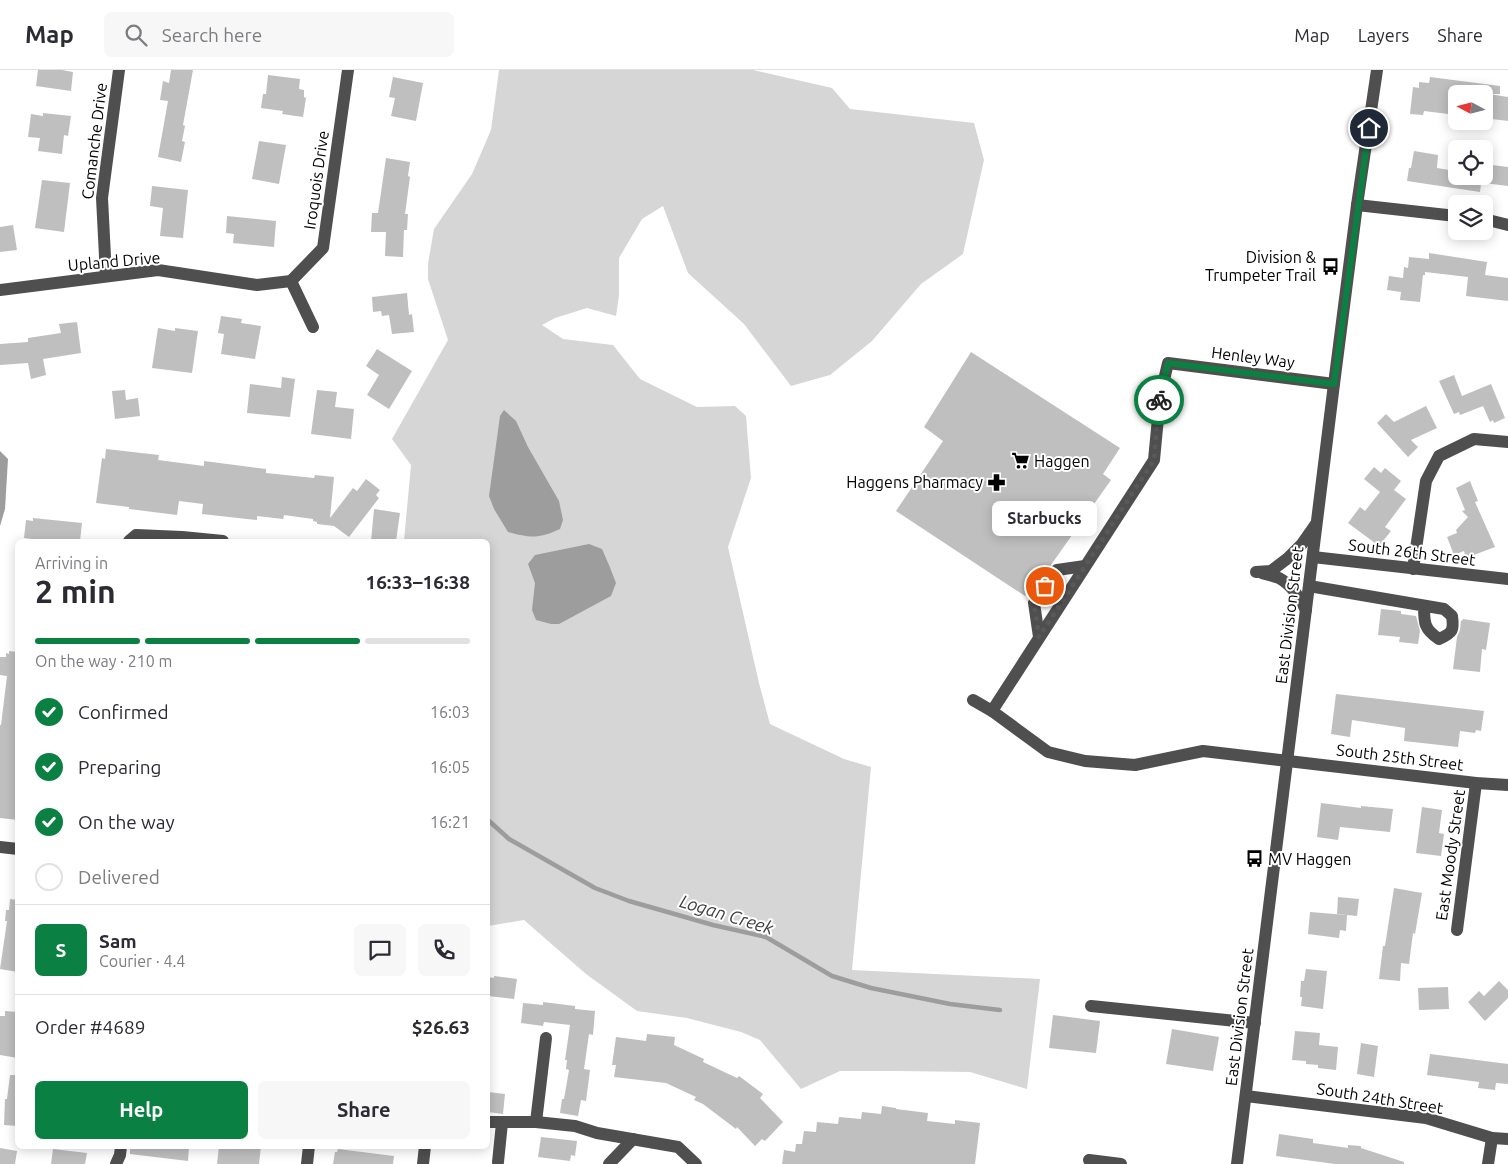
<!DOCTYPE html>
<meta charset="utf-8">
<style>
:root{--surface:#fff;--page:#f7f7f7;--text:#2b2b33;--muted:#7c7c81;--line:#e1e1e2;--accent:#0b8043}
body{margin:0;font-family:Ubuntu,sans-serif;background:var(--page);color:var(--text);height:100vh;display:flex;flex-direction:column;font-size:19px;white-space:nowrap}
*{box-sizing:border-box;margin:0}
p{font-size:16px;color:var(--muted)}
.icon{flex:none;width:28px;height:28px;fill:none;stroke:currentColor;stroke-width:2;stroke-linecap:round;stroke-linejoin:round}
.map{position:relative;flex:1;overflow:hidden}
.side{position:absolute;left:15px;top:469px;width:475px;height:610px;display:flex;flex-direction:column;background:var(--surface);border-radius:8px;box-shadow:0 2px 12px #0003}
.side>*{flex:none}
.needle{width:32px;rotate:277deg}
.fabs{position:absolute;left:1448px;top:15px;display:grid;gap:10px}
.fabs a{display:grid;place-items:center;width:45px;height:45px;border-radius:8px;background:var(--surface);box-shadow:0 2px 12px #0003;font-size:25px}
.pin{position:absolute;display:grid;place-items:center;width:42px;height:42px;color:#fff;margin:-21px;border:2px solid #fff;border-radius:50%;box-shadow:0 1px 5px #0007}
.courier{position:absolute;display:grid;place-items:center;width:50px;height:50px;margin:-25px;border:4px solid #0b8043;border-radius:50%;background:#fff;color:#222;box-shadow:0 1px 6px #0007}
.bubble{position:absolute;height:35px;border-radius:8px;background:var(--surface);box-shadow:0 2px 12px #0003;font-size:16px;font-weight:600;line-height:35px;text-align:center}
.head em{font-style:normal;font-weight:600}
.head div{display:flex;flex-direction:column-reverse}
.head{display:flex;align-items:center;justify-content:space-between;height:85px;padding:0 20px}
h1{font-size:32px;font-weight:600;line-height:38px}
.bar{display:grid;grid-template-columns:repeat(4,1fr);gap:8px 5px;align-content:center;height:60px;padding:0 20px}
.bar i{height:6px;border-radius:4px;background:var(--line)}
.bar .on{background:var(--accent)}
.bar p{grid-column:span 4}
.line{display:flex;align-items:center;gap:12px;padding:0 20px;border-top:1px solid var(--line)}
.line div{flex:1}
.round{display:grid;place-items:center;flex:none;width:52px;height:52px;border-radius:8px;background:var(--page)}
ol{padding:0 20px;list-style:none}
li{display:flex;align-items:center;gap:15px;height:55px}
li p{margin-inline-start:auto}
li .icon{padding:5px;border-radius:50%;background:var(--accent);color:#fff;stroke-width:4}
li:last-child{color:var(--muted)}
li i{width:28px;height:28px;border:2px solid var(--line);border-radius:50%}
.button{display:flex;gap:10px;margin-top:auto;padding:10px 20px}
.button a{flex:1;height:58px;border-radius:8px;background:var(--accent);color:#fff;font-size:20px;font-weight:600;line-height:58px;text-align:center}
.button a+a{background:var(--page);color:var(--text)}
header{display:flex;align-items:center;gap:30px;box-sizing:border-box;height:70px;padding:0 25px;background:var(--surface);border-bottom:1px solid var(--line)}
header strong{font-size:24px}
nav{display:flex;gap:28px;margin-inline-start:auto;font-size:18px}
.search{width:350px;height:45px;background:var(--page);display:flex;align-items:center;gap:12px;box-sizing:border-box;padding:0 18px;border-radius:8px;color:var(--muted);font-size:19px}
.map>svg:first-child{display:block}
</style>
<header>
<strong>Map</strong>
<div class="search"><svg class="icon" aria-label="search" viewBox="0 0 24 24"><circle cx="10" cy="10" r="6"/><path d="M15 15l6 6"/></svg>Search here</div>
<nav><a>Map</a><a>Layers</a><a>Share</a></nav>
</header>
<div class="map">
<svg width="1508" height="1094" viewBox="0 0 1508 1094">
<rect width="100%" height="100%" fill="#fff"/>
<path fill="#d6d6d6" d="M499 0H753L832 18 850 39 974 53 984 90 963 184 921 214 872 271 830 305 791 316 744 254 688 203 663 136 642 149 619 188V225L616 246 587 238 555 248 542 255 563 269 613 275 640 309 697 337 735 336 746 346 751 408 728 477 759 613 770 654 844 689 871 697 852 900 1040 909 1027 1019 970 1002 897 1001H840L801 1019 760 970 741 962 687 948 637 941 586 904 524 850 488 856V471H404L411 395 392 369 448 270 428 209V194L434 159 472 104 491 60Z"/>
<g fill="#9d9d9d">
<path d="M504 340 516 351 528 377 559 431 563 450 560 459C538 469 531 468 508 462L494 439 489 426 500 346Z"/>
<path d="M0 381 8 389 5 439 0 456Z"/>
<path d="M589 474 602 479 609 495 616 513 611 526 559 554H551L536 550 532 540 535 513 528 494 535 485Z"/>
</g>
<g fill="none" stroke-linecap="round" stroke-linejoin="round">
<path stroke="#9d9d9d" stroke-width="4.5" d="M488 750 509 769 595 818 629 831 713 855 766 867 832 906 871 918 950 934 1000 940"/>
</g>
<g fill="#bfbfbf">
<path d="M38 0H62L73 2 71 21 36 16Z"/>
<path d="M171 0H193L183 55 185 56 182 71 185 72 181 92 158 87 168 31 160 30 163 11 169 13Z"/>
<path d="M268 5 300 9 299 19 304 20V27L306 28 303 47 282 44 283 41 261 38 263 24H266Z"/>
<path d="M393 7 423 13 416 51 391 46 395 28 389 27Z"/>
<path d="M1430 7 1500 16V24H1489L1508 27V51L1484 48V24H1456V45L1424 41 1423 45 1410 44 1413 17 1419 18V12L1429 13Z"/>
<path d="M43 43 71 46 68 66 64 65 62 84 38 81 40 68 28 67 31 44 43 46Z"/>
<path d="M259 71 286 75 279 114 252 109Z"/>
<path d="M1414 81 1438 85 1437 98 1449 100 1448 106H1482L1480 122 1407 111 1409 98H1411Z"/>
<path d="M386 88 410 92 408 106 410 107 405 144H408L407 160H404L403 187 385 186 386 162H371L372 143H378Z"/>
<path d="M1484 94 1508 97V116L1484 113Z"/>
<path d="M42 110 70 113 64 162 35 158Z"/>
<path d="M152 116 188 120 183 168 160 166 163 138 150 136Z"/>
<path d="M227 146 276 151 274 177 233 173 234 164 226 163Z"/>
<path d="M13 155 17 180 0 182V157Z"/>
<path d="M1429 183 1487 192 1485 205 1508 208V231L1466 226 1468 207 1425 202V205H1423L1420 232 1400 230 1401 222 1387 220 1389 206 1403 208 1404 197 1408 198 1409 187 1429 189Z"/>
<path d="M407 223 409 245 412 244 414 262 392 264 389 245 382 246 381 241 373 242 372 227Z"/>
<path d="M221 246 242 249 241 253 261 256 255 289 221 284 224 264 218 263Z"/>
<path d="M77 252 81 283 43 289 46 305 31 309 28 293 0 295V274L28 272V268L61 263 59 254Z"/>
<path d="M158 258 175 261V258L198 261 192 303 152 298Z"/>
<path d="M377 279 412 301 389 339 367 325 379 305 366 296Z"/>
<path d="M971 282 1120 378 1103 404 1111 410 1029 526 1026 524 1025 526 896 441 943 371 924 357Z"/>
<path d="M1454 305 1462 326 1491 314 1505 348 1494 353 1493 350 1490 352 1483 336 1460 345 1459 342 1454 344 1439 311Z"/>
<path d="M282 307 295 309 290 347 247 343 250 314 281 318Z"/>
<path d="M125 320 126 330 138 328 140 346 115 349 112 321Z"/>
<path d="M317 320 337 322 335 337 354 339 351 369 311 364Z"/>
<path d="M1426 336 1437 358 1411 370 1418 377 1408 387 1377 353 1386 344 1394 352Z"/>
<path d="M106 379 159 385 158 390 204 396V391L266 399V403L314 408 315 405 334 407 330 448 353 418 357 421 366 409 380 420 376 425 379 428 349 467 334 456 317 454V452L313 451V449L284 445 283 449 257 446V450L202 444 203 434 179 431 177 445 129 439V437L96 433 102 388 105 389Z"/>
<path d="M1374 397 1381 403 1385 398 1401 411 1394 420 1406 429 1385 457 1391 461 1379 476 1348 453 1360 437 1365 441 1380 422 1364 409Z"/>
<path d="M1470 411 1478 431 1475 432 1495 477 1466 488 1464 481 1454 485 1447 467 1457 463 1456 460 1468 447 1462 441 1465 440 1456 418Z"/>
<path d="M374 439 400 443 396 471H371Z"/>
<path d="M33 448 82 453 80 471 65 469V471H40V470L24 468 26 450 33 451Z"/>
<path d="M1381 539 1401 541V544L1416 546 1420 561 1418 574 1399 572 1400 567 1378 565Z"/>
<path d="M1463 549 1490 553 1486 580 1482 579 1480 602 1453 599 1457 567 1460 560 1461 550 1462 551Z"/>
<path d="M9 581 18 582V750L0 748V655H1L7 606 0 605V587H6V583L9 584Z"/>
<path d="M1336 624 1484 641 1481 661 1476 660 1475 663 1460 661 1458 677 1404 671 1405 658 1352 650 1350 667 1331 664Z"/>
<path d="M1321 733 1361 738V736L1393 739 1390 762 1340 757 1338 770 1317 767Z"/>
<path d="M1422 737 1442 740 1439 763 1444 764 1441 786 1416 783Z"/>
<path d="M1394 818 1422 823 1415 864 1413 863 1409 894 1401 893 1400 911 1379 909 1383 876H1385Z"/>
<path d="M1338 827 1359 829 1357 846 1337 844Z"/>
<path d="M10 829 18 830V902L0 899 7 851H5L6 840H9Z"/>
<path d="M1310 842 1347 845 1346 861 1340 860 1339 868 1308 864Z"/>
<path d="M1306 899 1327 901 1323 939 1301 936 1302 927H1300L1301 911H1304Z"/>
<path d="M494 906 517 909 514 929 488 926V907L494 908Z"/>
<path d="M1499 911 1508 920V928L1485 951 1468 932 1479 921 1484 926Z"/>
<path d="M1448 917 1449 939 1419 940 1418 918Z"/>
<path d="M543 932 575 936V939L595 941 593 965 589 964 584 999 590 1000 586 1031 581 1030 578 1046 560 1043 562 1029H564L569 1000 566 999 567 990H565L570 955 544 952 543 956 521 953 523 933 543 935Z"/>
<path d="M5 941 18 942V988L0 985V946H5Z"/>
<path d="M1053 945 1100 951 1096 983 1049 978Z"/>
<path d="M1172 959 1219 967 1213 1001 1166 994Z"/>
<path d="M1295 961 1320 963 1319 975 1338 977 1336 1000 1318 998V995L1306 994V991L1292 990Z"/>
<path d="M647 964 675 967 674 975 704 989 703 992 737 1008 739 1006 763 1024 760 1028 783 1052 765 1071 762 1069 755 1076 737 1057 736 1059 703 1034 694 1030 696 1027 666 1013 614 1007 616 995H612L616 967 646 971Z"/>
<path d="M1361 973 1378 976 1374 1007 1357 1004Z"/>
<path d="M1430 984 1508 994V1014L1496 1013 1495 1020 1478 1018 1479 1012 1427 1005Z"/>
<path d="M10 1005H18V1056L4 1055 5 1029H7Z"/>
<path d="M488 1022 505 1024 503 1044 488 1042Z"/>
<path d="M882 1036 896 1038V1039L928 1043 927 1051 955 1054V1050L980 1053 975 1094H782L784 1080 795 1082 796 1074H802L804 1061 816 1062 817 1052 838 1054 839 1047 861 1049 862 1042 881 1044Z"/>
<path d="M1279 1064 1313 1069V1073L1348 1078V1075L1361 1076V1078L1404 1092V1094H1335L1276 1086Z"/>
<path d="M541 1067 577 1071 575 1086 571 1085 570 1091 538 1087Z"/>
<path d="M130 1076H189L188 1091 130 1084Z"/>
<path d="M219 1076H261L259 1094H217Z"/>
<path d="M0 1078 17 1081 15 1094H0Z"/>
<path d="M53 1079 87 1083 85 1094H51Z"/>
<path d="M338 1079 394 1086 393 1094H333L335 1082H337Z"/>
</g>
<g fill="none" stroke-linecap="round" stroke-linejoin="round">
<g stroke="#4f4f4f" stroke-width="12">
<path d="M1357 135 1456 146"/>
<path d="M1484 149 1508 155"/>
<path d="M106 206 102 128 119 0"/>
<path d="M291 211 323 178 348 0"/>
<path d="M291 211 313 257"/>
<path d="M0 220 158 200 257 215 291 211"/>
<path d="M129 471 136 465 182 467 223 471"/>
<path d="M1313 487 1508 509"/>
<path d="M1413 499 1426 411 1439 386 1474 369 1508 372"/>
<path d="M1256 502 1271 501 1288 488 1302 474 1316 454"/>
<path d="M1262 503C1268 505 1274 506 1279 508 1292 515 1300 528 1306 540"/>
<path d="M1309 516 1444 539 1452 546C1454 560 1453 563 1439 569 1424 559 1424 553 1424 536"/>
<path d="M1039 567 1034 533 1057 500 1085 496"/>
<path d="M973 630 992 641 1048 682 1085 691 1135 695 1203 681 1476 713 1508 715"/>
<path d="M992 641 1154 390 1160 327 1168 293 1334 314"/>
<path d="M0 777 18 779"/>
<path d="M1457 860 1476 713"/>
<path d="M1091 936 1255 953"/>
<path d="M1246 1026 1426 1048 1492 1068 1508 1069"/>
<path d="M488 1052H536L575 1056 597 1063 678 1077 696 1094"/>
<path d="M536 1052 546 968"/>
<path d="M1089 1090 1121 1094"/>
<path d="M498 1092 502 1053"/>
<path d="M116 1094 120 1085 121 1076"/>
<path d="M307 1094 309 1076"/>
<path d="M423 1094 425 1076"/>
<path d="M609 1094 633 1069"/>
<path d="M1237 1094 1334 314 1357 135 1377 0"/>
<path d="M1488 1094 1492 1068"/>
</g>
</g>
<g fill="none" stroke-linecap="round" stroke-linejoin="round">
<path stroke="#595959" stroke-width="5" stroke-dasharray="0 9" d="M1045 516 1034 533 1039 567 1154 390 1159 330"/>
<path stroke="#0b8043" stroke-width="6" d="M1159 330 1168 293 1334 314 1369 58"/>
</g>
<defs>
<symbol id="bus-bare" viewBox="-9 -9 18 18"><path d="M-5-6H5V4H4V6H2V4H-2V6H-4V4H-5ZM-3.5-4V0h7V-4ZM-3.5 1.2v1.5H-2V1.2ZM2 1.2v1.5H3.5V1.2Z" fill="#000" stroke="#fff" stroke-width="2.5" paint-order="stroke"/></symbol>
<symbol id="supermarket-bare" viewBox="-9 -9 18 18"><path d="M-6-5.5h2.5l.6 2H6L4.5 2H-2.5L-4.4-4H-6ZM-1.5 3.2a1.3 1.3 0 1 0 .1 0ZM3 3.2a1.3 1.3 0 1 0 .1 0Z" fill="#000" stroke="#fff" stroke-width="2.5" paint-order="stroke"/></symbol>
<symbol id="pharmacy-bare" viewBox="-9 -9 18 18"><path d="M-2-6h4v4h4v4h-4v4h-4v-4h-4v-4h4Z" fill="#000" stroke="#fff" stroke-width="2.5" paint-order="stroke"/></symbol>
</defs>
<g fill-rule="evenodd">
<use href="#bus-bare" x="1318" y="184" width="25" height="25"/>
<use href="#supermarket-bare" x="1008" y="378" width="25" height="25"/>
<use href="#pharmacy-bare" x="984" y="400" width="25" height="25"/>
<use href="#bus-bare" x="1242" y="776" width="25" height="25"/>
</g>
<g text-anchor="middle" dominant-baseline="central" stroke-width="4" stroke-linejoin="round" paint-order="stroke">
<g font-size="16" fill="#000" stroke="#fff">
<text transform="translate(94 71) rotate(-83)">Comanche Drive</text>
<text transform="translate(316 110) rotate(-82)">Iroquois Drive</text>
<text transform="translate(114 191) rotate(-5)">Upland Drive</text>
<text transform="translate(1253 287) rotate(7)">Henley Way</text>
<text transform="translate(1412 482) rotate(7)">South 26th Street</text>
<text transform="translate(1289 545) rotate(-83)">East Division Street</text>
<text transform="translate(1400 687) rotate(7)">South 25th Street</text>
<text transform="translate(1450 785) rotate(-82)">East Moody Street</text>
<text transform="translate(1239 947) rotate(-83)">East Division Street</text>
<text transform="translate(1380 1028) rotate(9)">South 24th Street</text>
</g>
<g font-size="16" fill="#000" stroke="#fff" text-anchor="end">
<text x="1316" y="187">Division &amp;<tspan x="1316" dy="18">Trumpeter Trail</tspan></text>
<text x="1034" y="391" text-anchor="start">Haggen</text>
<text x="983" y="412">Haggens Pharmacy</text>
<text x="1268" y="789" text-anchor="start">MV Haggen</text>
</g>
<g font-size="18" font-style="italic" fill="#3e3e3e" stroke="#fff">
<text transform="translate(727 844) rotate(17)">Logan Creek</text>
</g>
</g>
</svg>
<div class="fabs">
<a><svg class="needle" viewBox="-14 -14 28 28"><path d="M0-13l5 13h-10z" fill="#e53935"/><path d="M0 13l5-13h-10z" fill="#7c7c81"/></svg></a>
<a><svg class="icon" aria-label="locate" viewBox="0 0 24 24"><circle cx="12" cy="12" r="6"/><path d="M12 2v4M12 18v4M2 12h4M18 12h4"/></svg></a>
<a><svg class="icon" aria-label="layers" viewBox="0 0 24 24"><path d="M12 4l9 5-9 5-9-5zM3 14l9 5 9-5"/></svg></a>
</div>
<div class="pin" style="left:1045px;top:516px;background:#ea580c"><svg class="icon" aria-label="bag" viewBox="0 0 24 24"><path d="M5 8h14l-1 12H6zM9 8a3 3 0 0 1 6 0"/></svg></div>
<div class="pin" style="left:1369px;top:58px;background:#1f2937"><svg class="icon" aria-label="home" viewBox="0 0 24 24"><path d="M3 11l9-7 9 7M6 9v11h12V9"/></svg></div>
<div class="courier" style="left:1159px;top:330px"><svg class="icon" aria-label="bike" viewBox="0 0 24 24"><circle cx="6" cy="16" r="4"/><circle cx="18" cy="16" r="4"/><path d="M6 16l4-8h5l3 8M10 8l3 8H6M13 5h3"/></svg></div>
<div class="bubble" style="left:992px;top:431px;width:105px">Starbucks</div>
<section class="side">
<div class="head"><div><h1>2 min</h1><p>Arriving in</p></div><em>16:33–16:38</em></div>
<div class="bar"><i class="on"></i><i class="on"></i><i class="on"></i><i></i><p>On the way · 210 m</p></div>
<ol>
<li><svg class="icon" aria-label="check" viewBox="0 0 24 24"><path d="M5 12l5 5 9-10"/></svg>Confirmed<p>16:03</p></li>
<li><svg class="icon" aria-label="check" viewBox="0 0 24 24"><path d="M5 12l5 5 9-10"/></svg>Preparing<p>16:05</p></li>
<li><svg class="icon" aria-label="check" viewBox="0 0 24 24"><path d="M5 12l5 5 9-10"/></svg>On the way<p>16:21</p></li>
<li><i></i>Delivered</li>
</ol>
<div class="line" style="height:90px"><b class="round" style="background:var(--accent);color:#fff">S</b><div><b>Sam</b><p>Courier · 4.4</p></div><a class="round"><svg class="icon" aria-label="chat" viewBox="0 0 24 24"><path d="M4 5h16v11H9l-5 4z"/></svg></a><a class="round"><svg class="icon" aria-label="phone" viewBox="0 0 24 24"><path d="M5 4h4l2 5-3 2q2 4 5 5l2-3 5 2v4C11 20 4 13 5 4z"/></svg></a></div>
<div class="line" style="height:65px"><div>Order #4689</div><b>$26.63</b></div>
<div class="button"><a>Help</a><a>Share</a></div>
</section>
</div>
